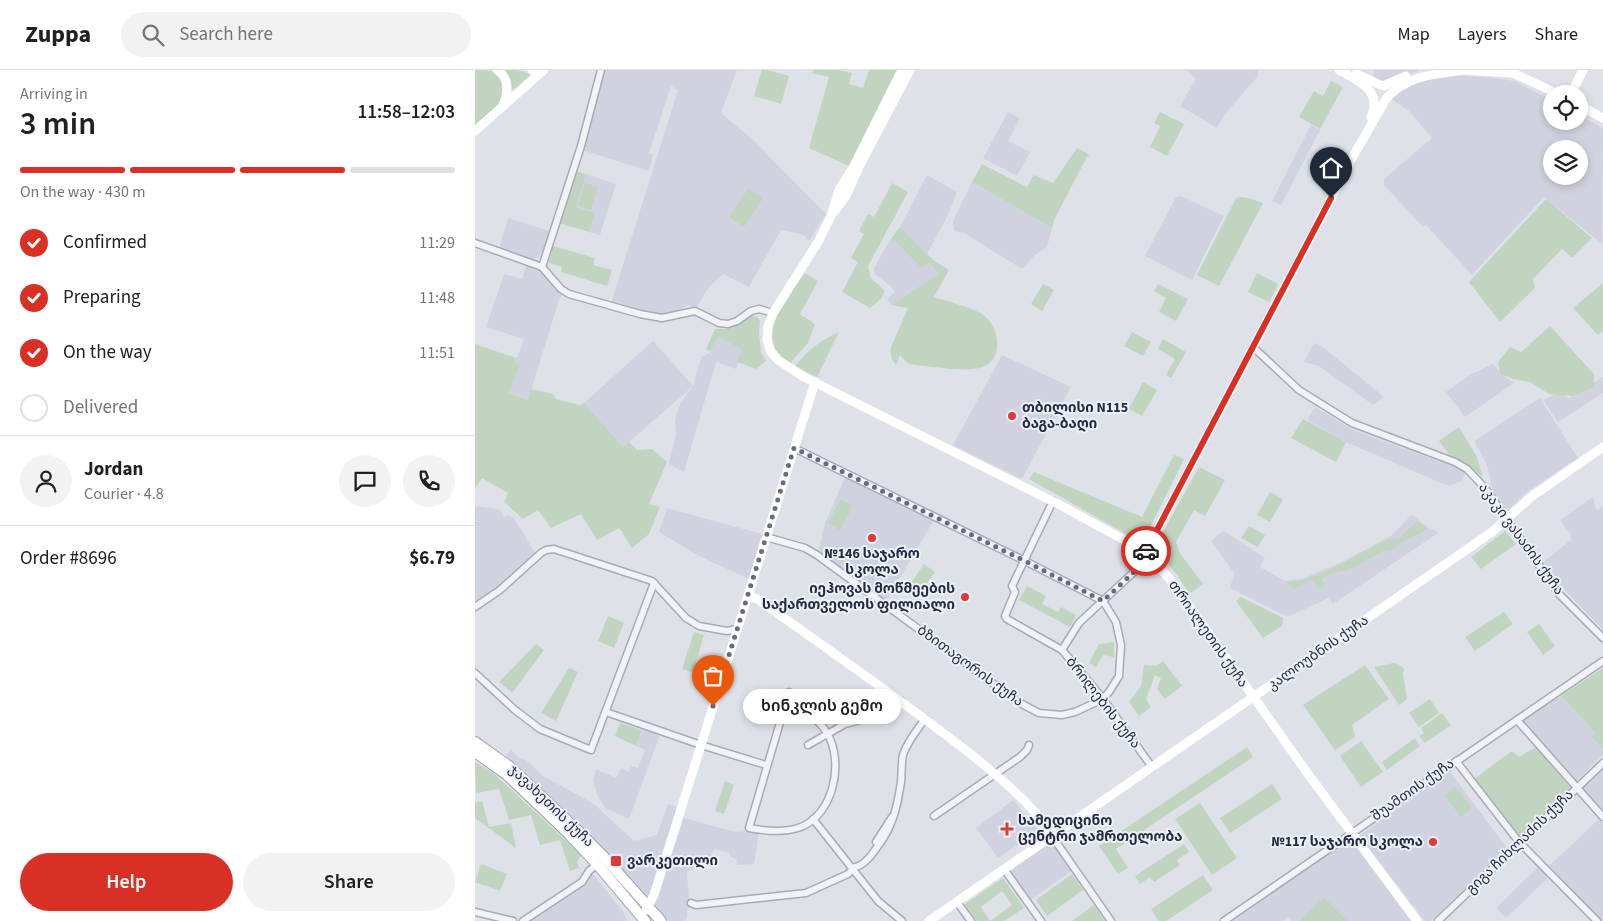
<!DOCTYPE html>
<meta charset="utf-8">
<style>
:root{--surface:#fff;--page:#f2f2f2;--text:#202124;--muted:#757577;--line:#e0e0e0;--accent:#d93025}
body{margin:0;font-family:"Source Sans 3","Noto Sans Georgian",sans-serif;background:var(--page);color:var(--text);height:100vh;display:flex;flex-direction:column;font-size:19px;white-space:nowrap}
*{box-sizing:border-box;margin:0}
p{font-size:16px;color:var(--muted)}
.icon{flex:none;width:28px;height:28px;fill:none;stroke:currentColor;stroke-width:2;stroke-linecap:round;stroke-linejoin:round}
.map{position:relative;flex:1;overflow:hidden}
.drawer{display:flex;flex-direction:column;background:var(--surface);width:475px}
.drawer>*{flex:none}
.controls{position:absolute;left:1068px;top:15px;display:grid;gap:10px}
.controls a{display:grid;place-items:center;width:45px;height:45px;border-radius:50%;background:var(--surface);box-shadow:0 2px 8px #0003;font-size:25px}
.pin{position:absolute;display:grid;place-items:center;width:42px;height:42px;color:#fff;margin:-51px -21px;border-radius:50% 50% 50% 0;rotate:-45deg;box-shadow:0 0 5px #0007}
.pin .icon{rotate:45deg}
.courier{position:absolute;display:grid;place-items:center;width:50px;height:50px;margin:-25px;border:4px solid #d93025;border-radius:50%;background:#fff;color:#222;box-shadow:0 1px 6px #0007}
.bubble{position:absolute;height:35px;border-radius:18px;background:var(--surface);box-shadow:0 2px 8px #0003;font-size:16px;font-weight:600;line-height:35px;text-align:center}
.summary em{font-style:normal;font-weight:600}
.summary div{display:flex;flex-direction:column-reverse}
.summary{display:flex;align-items:center;justify-content:space-between;height:85px;padding:0 20px}
h1{font-size:32px;font-weight:600;line-height:38px}
.bar{display:grid;grid-template-columns:repeat(4,1fr);gap:8px 5px;align-content:center;height:60px;padding:0 20px}
.bar i{height:6px;border-radius:4px;background:var(--line)}
.bar .selected{background:var(--accent)}
.bar p{grid-column:span 4}
.line{display:flex;align-items:center;gap:12px;padding:0 20px;border-top:1px solid var(--line)}
.line div{flex:1}
.round{display:grid;place-items:center;flex:none;width:52px;height:52px;border-radius:26px;background:var(--page)}
ol{padding:0 20px;list-style:none}
li{display:flex;align-items:center;gap:15px;height:55px}
li p{margin-inline-start:auto}
li .icon{padding:5px;border-radius:50%;background:var(--accent);color:#fff;stroke-width:4}
li:last-child{color:var(--muted)}
li i{width:28px;height:28px;border:2px solid var(--line);border-radius:50%}
.action{display:flex;gap:10px;margin-top:auto;padding:10px 20px}
.action a{flex:1;height:58px;border-radius:30px;background:var(--accent);color:#fff;font-size:20px;font-weight:600;line-height:58px;text-align:center}
.action a+a{background:var(--page);color:var(--text)}
header{display:flex;align-items:center;gap:30px;box-sizing:border-box;height:70px;padding:0 25px;background:var(--surface);border-bottom:1px solid var(--line)}
header strong{font-size:24px}
nav{display:flex;gap:28px;margin-inline-start:auto;font-size:18px}
.search{width:350px;height:45px;background:var(--page);display:flex;align-items:center;gap:12px;box-sizing:border-box;padding:0 18px;border-radius:28px;color:var(--muted);font-size:19px}
main{display:flex;flex:1;min-height:0}
.map>svg:first-child{display:block}
</style>
<header>
<strong>Zuppa</strong>
<div class="search"><svg class="icon" aria-label="search" viewBox="0 0 24 24"><circle cx="10" cy="10" r="6"/><path d="M15 15l6 6"/></svg>Search here</div>
<nav><a>Map</a><a>Layers</a><a>Share</a></nav>
</header>
<main>
<section class="drawer">
<div class="summary"><div><h1>3 min</h1><p>Arriving in</p></div><em>11:58–12:03</em></div>
<div class="bar"><i class="selected"></i><i class="selected"></i><i class="selected"></i><i></i><p>On the way · 430 m</p></div>
<ol>
<li><svg class="icon" aria-label="check" viewBox="0 0 24 24"><path d="M5 12l5 5 9-10"/></svg>Confirmed<p>11:29</p></li>
<li><svg class="icon" aria-label="check" viewBox="0 0 24 24"><path d="M5 12l5 5 9-10"/></svg>Preparing<p>11:48</p></li>
<li><svg class="icon" aria-label="check" viewBox="0 0 24 24"><path d="M5 12l5 5 9-10"/></svg>On the way<p>11:51</p></li>
<li><i></i>Delivered</li>
</ol>
<div class="line" style="height:90px"><a class="round"><svg class="icon" aria-label="person" viewBox="0 0 24 24"><circle cx="12" cy="8" r="4"/><path d="M4 21q1-7 8-7t8 7"/></svg></a><div><b>Jordan</b><p>Courier · 4.8</p></div><a class="round"><svg class="icon" aria-label="chat" viewBox="0 0 24 24"><path d="M4 5h16v11H9l-5 4z"/></svg></a><a class="round"><svg class="icon" aria-label="phone" viewBox="0 0 24 24"><path d="M5 4h4l2 5-3 2q2 4 5 5l2-3 5 2v4C11 20 4 13 5 4z"/></svg></a></div>
<div class="line" style="height:65px"><div>Order #8696</div><b>$6.79</b></div>
<div class="action"><a>Help</a><a>Share</a></div>
</section>
<div class="map">
<svg width="1128" height="851" viewBox="0 0 1128 851">
<rect width="100%" height="100%" fill="#dfe1e9"/>
<g fill="#d0d3df" fill-rule="evenodd">
<path d="M131 0H262L246 43 276 68 351 144 334 171 329 165 306 160 274 217 248 204 233 218 221 238 214 235 192 246 136 233 203 20 196 16 174 83 178 84 174 101 107 80Z"/>
<path d="M712 0H783V6L750 44 742 58 705 36 721 9Z"/>
<path d="M900 0H943V1L914 11 906 12 897 9Z"/>
<path d="M965 4 1019 8 1039 11 1076 30V51H1104V45L1128 58 1127 174 1069 127 997 205 951 155 948 157 909 115V109L957 68 934 41 915 28 931 13ZM1076 79H1104V106H1076Z"/>
<path d="M533 42 545 48 533 71 555 82 542 106 508 88Z"/>
<path d="M836 55 845 60 806 135 797 131Z"/>
<path d="M111 104 141 114 125 165 114 162 119 143 101 137Z"/>
<path d="M452 105 482 122 472 147 452 184 425 157Z"/>
<path d="M497 112 577 158 572 177 560 185 547 199 489 163 479 161 478 151Z"/>
<path d="M703 126 708 127 749 146 717 210 670 186 700 129Z"/>
<path d="M33 148 74 161 68 181 62 188 58 189 24 178Z"/>
<path d="M415 170 421 172 446 198 455 193 463 204 416 235 412 229 420 222 416 216 400 204 399 198Z"/>
<path d="M52 193 60 196 88 225 85 227 53 330 34 323 45 295 39 292 44 283 49 269 11 257 29 204 47 209Z"/>
<path d="M241 267 269 278 261 299 241 292 209 402 194 394 201 364 200 350 205 334 217 317 148 377 109 333 178 271 218 316 226 287 235 283Z"/>
<path d="M839 273 848 277 909 327 898 335 844 296 829 292Z"/>
<path d="M527 285 596 317 547 409 478 375Z"/>
<path d="M1018 294 1028 305 1039 313 990 347 971 322 996 304Z"/>
<path d="M1128 307V323L1083 352 1068 330 1084 322 1094 328Z"/>
<path d="M1065 328 1103 388 1050 423 1031 443 1019 428 1012 395 999 371Z"/>
<path d="M840 337 878 360 991 401 987 411 973 416 871 372 832 350Z"/>
<path d="M370 407 459 450 410 533 343 483 350 453Z"/>
<path d="M1118 427 1121 440 1128 436V560L1078 508 1067 493 1096 470V465L1085 450Z"/>
<path d="M0 436 24 439 29 447 33 445 39 448 60 483 57 490 23 517 0 533Z"/>
<path d="M192 438 287 464 274 509 224 486 184 462Z"/>
<path d="M937 444 956 460 959 459 963 463 858 534 853 528 813 547 755 518 759 503 736 471 748 461 752 463 790 488 785 497 810 511 829 508 867 492 906 471 916 466Z"/>
<path d="M1086 626 1121 663 1118 667 1128 679V685L1100 712 1047 651Z"/>
<path d="M168 659 185 665 154 749 130 738 122 724 118 711 121 699 141 708 146 698 154 702 156 696 163 698 170 680 161 676Z"/>
<path d="M36 680 43 687 51 690 68 706 119 734 159 771 182 765 193 734 203 737 174 826 171 827 29 688Z"/>
<path d="M1128 698V742L1107 719Z"/>
<path d="M975 702 1032 778 956 851H950L884 766Z"/>
<path d="M538 730 564 761 523 788 501 758Z"/>
<path d="M209 748 257 761 264 762 274 760 284 762 279 794 261 795 262 790 255 786V783L239 779 236 787 228 788 223 797 212 802 214 831 215 838 212 839V848L209 851H194L180 836 179 833Z"/>
<path d="M1124 749 1128 753V851H1124L1072 798Z"/>
<path d="M875 769H877L937 851H873L849 827 824 851H817L813 847 808 851H756Z"/>
<path d="M577 772 597 801 555 830 536 803V800Z"/>
<path d="M1064 796 1075 806 1031 848 1021 838Z"/>
<path d="M118 804 149 843 152 851H52Z"/>
</g>
<g fill="#c0d4bf" fill-rule="evenodd">
<path d="M0 0C18 0 25 0 28 19 29 24 28 30 24 34 18 42 8 49 0 55Z"/>
<path d="M30 0H42L56 4 37 21 36 12Z"/>
<path d="M287 0H293L314 6 306 34 279 26Z"/>
<path d="M338 0H362L377 3 374 14 388 18 394 0H422L374 96 334 78 354 7 337 3Z"/>
<path d="M856 11 868 17 845 59 824 47 839 21 848 26Z"/>
<path d="M685 42 709 54 692 86 675 77 685 56 679 53Z"/>
<path d="M602 78 610 82 615 86 612 87 579 150 577 158 497 112 507 94 552 117 559 105 578 113Z"/>
<path d="M100 101 111 104 101 137 120 143 114 162 84 153Z"/>
<path d="M110 113 123 117 116 140 103 136Z"/>
<path d="M417 113 433 122 393 196 396 208 410 221 406 229 395 238 367 222 383 192 376 188 389 164 384 161 393 144 399 147Z"/>
<path d="M273 119 288 128 269 157 254 147Z"/>
<path d="M765 127 773 128 788 133 744 216 722 205 761 128Z"/>
<path d="M1071 129 1117 168 1097 188 1087 179 1058 209 1060 218 1025 252 994 212Z"/>
<path d="M425 157 458 190 474 200 459 227C471 231 498 238 507 244 516 250 521 260 522 270 526 307 483 300 460 297 452 296 440 296 433 293 430 291 427 288 425 285L421 295C416 289 415 284 416 277L433 238 416 235 463 204 455 193 446 198 421 172 415 170Z"/>
<path d="M78 176 120 188 118 195 137 200 132 216 86 202 87 197 74 193Z"/>
<path d="M330 203 343 211 325 244 340 254 333 273 315 293C275 270 313 228 330 203Z"/>
<path d="M782 203 803 214 794 232 773 222Z"/>
<path d="M1128 213V261L1123 265 1098 238Z"/>
<path d="M568 214 579 220 567 241 556 234Z"/>
<path d="M683 214 713 229 701 251 684 242 691 228 679 221Z"/>
<path d="M277 245 282 247 285 251 284 263 286 283 291 291 281 299 262 292 267 279 243 267 235 281 231 279 240 259H251Z"/>
<path d="M1075 256 1119 304V317L1097 326 1074 324 1055 312 1038 309 1025 304 1023 292 1035 277 1046 282Z"/>
<path d="M364 262 342 307 320 296C333 280 346 270 364 262Z"/>
<path d="M657 262 676 272 668 286 649 276Z"/>
<path d="M688 269 711 282 696 308 691 305 700 289 683 279Z"/>
<path d="M0 274 41 288 39 292 45 295 34 323 53 330 56 319 78 324 81 329 105 335 109 333 148 377 154 372 162 380 177 379 192 392 174 434 185 437 174 464 157 478 144 458 122 470 106 444 76 458 63 440 48 449 29 432 33 423 7 408 0 419Z"/>
<path d="M668 312 682 320 667 346 654 339Z"/>
<path d="M828 349 871 372 861 392 816 368Z"/>
<path d="M984 357 1002 387 1008 408 991 393 976 387 964 371Z"/>
<path d="M699 385 709 389 670 467 662 470 554 409 559 402 667 447Z"/>
<path d="M724 397 750 410 730 446 719 440 701 472 704 482 728 514 714 524 703 506 679 478Z"/>
<path d="M795 422 808 429 795 452 782 445Z"/>
<path d="M366 429 378 436 365 460 353 453Z"/>
<path d="M942 451 953 459 929 471 914 482 912 479 872 501H865L847 508 850 517 842 518 838 510 819 519 811 512C832 514 871 491 890 481 901 475 910 469 923 469Z"/>
<path d="M774 456 790 465 783 477 766 468Z"/>
<path d="M1030 461 1041 474 1006 499 996 487Z"/>
<path d="M449 494 460 502 446 521 436 513Z"/>
<path d="M552 516 571 526 567 534 583 542 586 537 601 545 595 557 544 530Z"/>
<path d="M766 527 808 548 807 556 788 568 761 531Z"/>
<path d="M1029 542 1038 554 1000 581 990 567Z"/>
<path d="M133 546 149 553 139 578 123 571Z"/>
<path d="M1064 554 1080 576 1068 585 1052 562Z"/>
<path d="M219 562 229 565 218 602 207 599Z"/>
<path d="M639 572V587L628 585 621 597 614 593 624 574Z"/>
<path d="M61 574 69 580 37 623 24 612Z"/>
<path d="M688 591 707 616 690 629 682 619 686 608 680 605 671 629 676 637 664 646 654 632 666 616 669 595 681 596Z"/>
<path d="M919 593 925 595 929 599 928 604 932 629 924 635 899 597Z"/>
<path d="M890 595 914 629 877 655 880 667 860 680 828 635Z"/>
<path d="M94 598 103 602 81 651 66 643Z"/>
<path d="M1128 598V679L1117 667 1121 663 1086 626Z"/>
<path d="M955 629 964 643 944 657 934 643Z"/>
<path d="M967 643 976 655 950 673 944 666 949 663 946 658Z"/>
<path d="M145 653 167 660 161 676 140 666Z"/>
<path d="M940 668 945 676 912 700 907 692Z"/>
<path d="M886 671 908 702 886 717 865 686Z"/>
<path d="M772 677 778 687 641 779 653 798 643 804 624 776Z"/>
<path d="M1061 677 1097 719 1047 767H1044L999 709 1037 681 1044 687Z"/>
<path d="M0 692 17 702 107 785 102 791 104 798 95 801 85 770 65 775 56 745 34 750 24 719 1 723Z"/>
<path d="M250 711 259 715 249 744 240 741Z"/>
<path d="M797 714 807 729 755 763 745 748Z"/>
<path d="M980 716 997 738 986 747 969 725Z"/>
<path d="M7 731 14 757 36 753 41 778 0 748V733Z"/>
<path d="M725 733 762 788 737 805 700 749Z"/>
<path d="M709 774 714 782 702 790 705 795 679 812 675 807 665 814 660 806Z"/>
<path d="M6 794 32 804 25 821 0 812Z"/>
<path d="M597 804 608 820 572 846 561 830Z"/>
<path d="M728 805 738 820 691 851H684L676 839Z"/>
<path d="M528 808 549 838 529 851H502L490 834ZM527 821 537 835 515 851 506 837Z"/>
<path d="M849 827 873 851H824Z"/>
<path d="M619 835 630 851H597Z"/>
</g>
<g fill="none" stroke-linecap="round" stroke-linejoin="round">
<defs>
<g id="street">
<path d="M0 173 67 197 86 219 94 224 165 244 187 248 220 241 244 253 253 254 262 251 276 241 284 239 298 243"/>
<path d="M67 197 106 76 126 0"/>
<path d="M778 277 824 320 877 353 980 392 992 399 1010 418 1084 524 1128 568"/>
<path d="M578 431 537 516 540 522 530 546 532 549 587 580 628 629 677 697"/>
<path d="M291 467 330 478 342 485 545 633 564 643 587 645 600 642 628 629 634 622 644 606 646 575 641 552 628 531 550 491 319 378"/>
<path d="M0 537 25 520 66 483 71 480 79 479 177 511 211 548 224 556 252 561 262 559"/>
<path d="M587 580 604 553 675 487"/>
<path d="M0 603 40 640 65 659 116 680 179 513"/>
<path d="M311 630C327 638 343 648 352 663 370 693 358 747 323 758 307 763 290 761 274 758L314 622"/>
<path d="M131 642 226 675 291 695"/>
<path d="M1042 650 1128 747"/>
<path d="M333 675 370 654 412 643 426 631"/>
<path d="M981 691 1044 772 1122 851"/>
<path d="M459 746 545 687 552 680 554 675"/>
<path d="M338 749 403 831 427 851"/>
<path d="M577 766 636 851"/>
<path d="M401 772 417 747"/>
<path d="M529 799 566 851"/>
<path d="M482 832 496 851"/>
<path d="M216 833 221 835 331 823 373 804 380 797C387 796 396 787 400 780 417 759 422 739 426 712 427 704 426 694 428 685 432 672 442 660 450 649"/>
<path d="M0 842 38 851"/>
<path d="M48 851 107 812 114 801 122 794"/>
<path d="M749 851 1128 591"/>
<path d="M963 851 1128 693"/>
</g>
<g id="primary">
<path d="M0 672 35 697 101 759 128 786 186 851"/>
<path d="M0 682 31 704 93 763 122 794 170 851"/>
</g>
</defs>
<use href="#street" stroke="#a8aab7" stroke-width="9"/>
<use href="#primary" stroke="#9da2b6" stroke-width="12"/>
<use href="#street" stroke="#f2f3f7" stroke-width="6"/>
<g stroke="#fff" stroke-width="9">
<path d="M22 0C35 8 33 23 28 35"/>
<path d="M57 0H59"/>
<path d="M427 0 379 96 364 120 356 146 343 172 298 243 293 256 292 270 296 282 303 290 329 307 585 435 651 471 675 487 693 507 715 537 833 704 942 851"/>
<path d="M864 0C884 11 908 21 896 47"/>
<path d="M988 0 1038 3 1083 24"/>
<path d="M881 4 908 16 931 6"/>
<path d="M1096 24 1108 0"/>
<path d="M1104 35 1128 48"/>
<path d="M0 61 69 0"/>
<path d="M359 142 371 126 384 97 435 0"/>
<path d="M670 483 880 83 911 29C931 5 962 4 990 0"/>
<path d="M273 525 284 530C355 581 428 631 497 685 522 706 562 737 577 766"/>
<path d="M171 840 179 825 340 312"/>
<path d="M454 851 1017 462 1056 427 1128 377"/>
</g>
<use href="#primary" stroke="#fff" stroke-width="10"/>
</g>
<g fill="none" stroke-linecap="round" stroke-linejoin="round">
<path stroke="#676b7c" stroke-width="5" stroke-dasharray="0 9" d="M238 636 319 378 550 491 628 531 675 487 670 483 671 481"/>
<path stroke="#d93025" stroke-width="6" d="M671 481 856 128"/>
</g>
<g fill="#da3c37" stroke="#eef0f7" stroke-width="2">
<circle cx="537" cy="346" r="5"/>
<circle cx="397" cy="468" r="5"/>
<circle cx="490" cy="527" r="5"/>
<path d="M529.5 751.5h5v5h5v5h-5v5h-5v-5h-5v-5h5z"/>
<circle cx="958" cy="772" r="5"/>
<rect x="135" y="785" width="12" height="12" rx="2.5"/>
</g>
<g text-anchor="middle" dominant-baseline="central" stroke-width="4" stroke-linejoin="round" paint-order="stroke">
<g font-size="14" font-weight="bold" fill="#262b42" stroke="#eef0f7" text-anchor="start">
<text x="547" y="338">თბილისი N115<tspan x="547" dy="16">ბაგა-ბაღი</tspan></text>
<text x="397" y="484" text-anchor="middle">№146 საჯარო<tspan x="397" dy="16">სკოლა</tspan></text>
<text x="480" y="519" text-anchor="end">იეჰოვას მოწმეების<tspan x="480" dy="16">საქართველოს ფილიალი</tspan></text>
<text x="543" y="751">სამედიცინო<tspan x="543" dy="16">ცენტრი ჯამრთელობა</tspan></text>
<text x="948" y="772" text-anchor="end">№117 საჯარო სკოლა</text>
<text x="152" y="791">ვარკეთილი</text>
</g>
<g font-size="14" fill="#262b42" stroke="#eef0f7">
<text transform="translate(1046 469) rotate(54)">აკაკი ვასაძის ქუჩა</text>
<text transform="translate(733 564) rotate(55)">თრიალეთის ქუჩა</text>
<text transform="translate(843 583) rotate(-35)">კალოუბნის ქუჩა</text>
<text transform="translate(495 596) rotate(36)">ბზითაგორის ქუჩა</text>
<text transform="translate(628 633) rotate(52)">ბრილების ქუჩა</text>
<text transform="translate(938 720) rotate(-35)">შუამთის ქუჩა</text>
<text transform="translate(76 736) rotate(44)">ჯავახეთის ქუჩა</text>
<text transform="translate(1045 772) rotate(-44)">გიგა ჩიხლაძის ქუჩა</text>
</g>
</g>
</svg>
<div class="controls">
<a><svg class="icon" aria-label="locate" viewBox="0 0 24 24"><circle cx="12" cy="12" r="6"/><path d="M12 2v4M12 18v4M2 12h4M18 12h4"/></svg></a>
<a><svg class="icon" aria-label="layers" viewBox="0 0 24 24"><path d="M12 4l9 5-9 5-9-5zM3 14l9 5 9-5"/></svg></a>
</div>
<div class="pin" style="left:238px;top:636px;background:#ea580c"><svg class="icon" aria-label="bag" viewBox="0 0 24 24"><path d="M5 8h14l-1 12H6zM9 8a3 3 0 0 1 6 0"/></svg></div>
<div class="pin" style="left:856px;top:128px;background:#1f2937"><svg class="icon" aria-label="home" viewBox="0 0 24 24"><path d="M3 11l9-7 9 7M6 9v11h12V9"/></svg></div>
<div class="courier" style="left:671px;top:481px"><svg class="icon" aria-label="car" viewBox="0 0 24 24"><path d="M5 17H2v-5l4-1 3-4h7l3 4 3 1v5h-3M9 17h6M6 11h13"/><circle cx="7" cy="17" r="2"/><circle cx="17" cy="17" r="2"/></svg></div>
<div class="bubble" style="left:268px;top:619px;width:158px">ხინკლის გემო</div>
</div>
</main>
